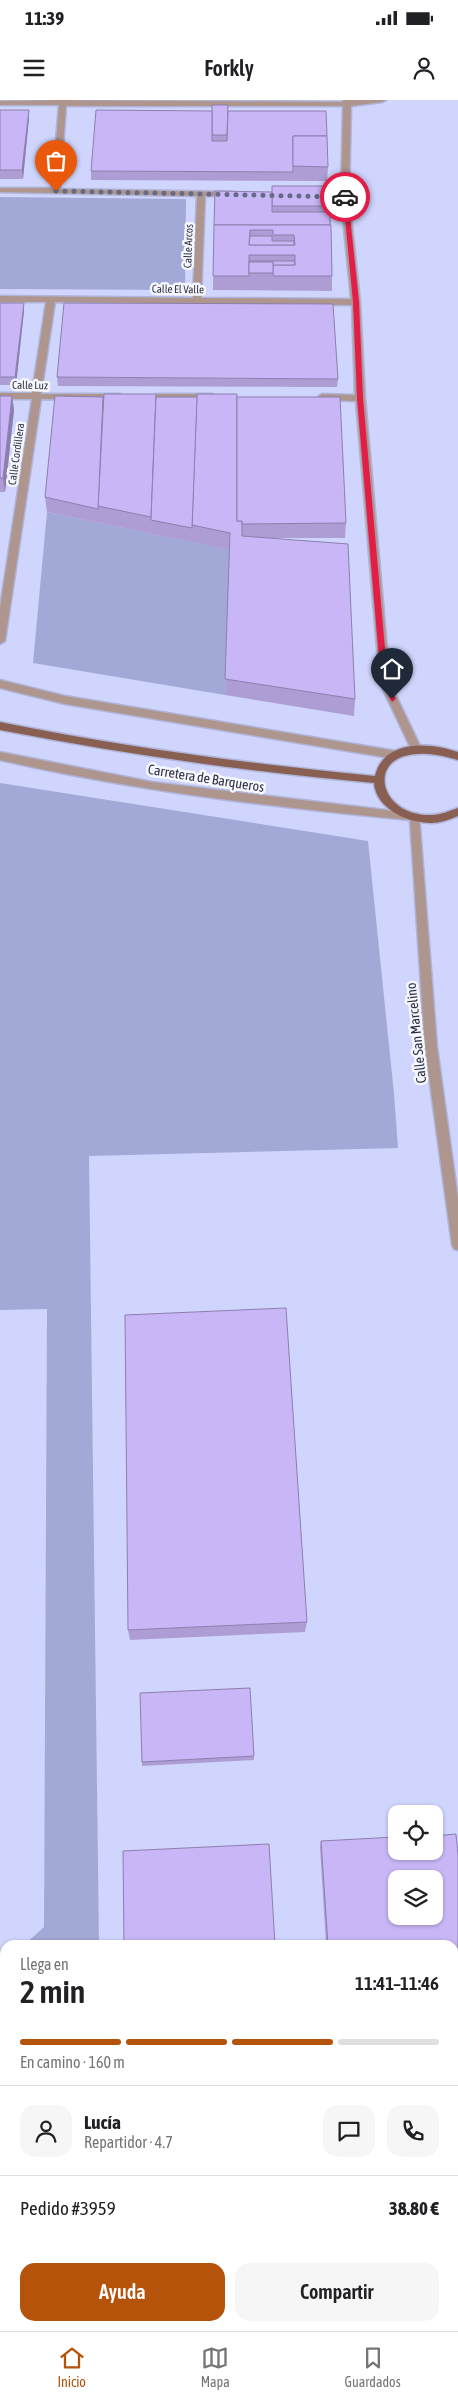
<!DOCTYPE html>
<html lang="es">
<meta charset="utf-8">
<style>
:root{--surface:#fff;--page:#f6f6f6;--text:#202124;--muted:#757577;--line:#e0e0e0;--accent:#b45309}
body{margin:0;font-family:"Asap Condensed",sans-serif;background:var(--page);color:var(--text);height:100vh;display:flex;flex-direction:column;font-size:19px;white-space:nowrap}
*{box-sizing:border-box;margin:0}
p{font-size:16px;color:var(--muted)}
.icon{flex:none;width:28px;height:28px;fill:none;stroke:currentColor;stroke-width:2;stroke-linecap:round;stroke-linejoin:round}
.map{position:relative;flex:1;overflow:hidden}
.panel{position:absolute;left:0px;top:1840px;width:459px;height:391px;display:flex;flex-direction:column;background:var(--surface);border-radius:15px 15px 0 0;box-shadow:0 1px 4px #0004}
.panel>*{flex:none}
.tools{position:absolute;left:388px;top:1705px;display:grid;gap:10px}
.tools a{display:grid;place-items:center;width:55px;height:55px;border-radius:10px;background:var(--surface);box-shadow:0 1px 4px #0004;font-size:25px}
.pin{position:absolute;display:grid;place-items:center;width:42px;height:42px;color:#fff;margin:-51px -21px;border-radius:50% 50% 50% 0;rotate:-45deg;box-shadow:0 0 5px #0007}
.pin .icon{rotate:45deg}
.courier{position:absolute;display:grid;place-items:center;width:50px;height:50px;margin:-25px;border:4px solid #e11d48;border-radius:50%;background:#fff;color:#222;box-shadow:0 1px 6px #0007}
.head em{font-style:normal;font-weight:600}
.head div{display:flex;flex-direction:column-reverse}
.head{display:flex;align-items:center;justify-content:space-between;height:85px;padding:0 20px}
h1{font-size:32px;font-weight:600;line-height:38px}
.bar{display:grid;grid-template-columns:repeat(4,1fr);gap:8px 5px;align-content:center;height:60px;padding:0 20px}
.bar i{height:6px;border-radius:4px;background:var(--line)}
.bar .on{background:var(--accent)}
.bar p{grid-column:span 4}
.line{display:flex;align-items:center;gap:12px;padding:0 20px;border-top:1px solid var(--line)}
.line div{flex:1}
.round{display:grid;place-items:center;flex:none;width:52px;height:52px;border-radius:15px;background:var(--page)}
.button{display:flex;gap:10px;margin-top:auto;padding:10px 20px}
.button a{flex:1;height:58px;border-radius:15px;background:var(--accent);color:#fff;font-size:20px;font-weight:600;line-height:58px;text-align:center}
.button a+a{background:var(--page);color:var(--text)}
.status{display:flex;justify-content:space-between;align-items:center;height:35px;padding:0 25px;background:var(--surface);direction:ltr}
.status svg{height:14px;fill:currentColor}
header{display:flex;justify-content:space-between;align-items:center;height:65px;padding:0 20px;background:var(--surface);font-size:22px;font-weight:600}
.tabs{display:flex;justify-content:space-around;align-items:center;height:70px;border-top:1px solid var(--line);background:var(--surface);font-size:14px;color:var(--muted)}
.tabs a{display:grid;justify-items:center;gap:2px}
.tabs .on{color:var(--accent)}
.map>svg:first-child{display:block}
</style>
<div class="status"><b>11:39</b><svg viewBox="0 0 49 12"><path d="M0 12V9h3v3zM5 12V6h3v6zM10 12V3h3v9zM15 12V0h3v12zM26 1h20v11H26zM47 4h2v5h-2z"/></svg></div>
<header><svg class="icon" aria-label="menu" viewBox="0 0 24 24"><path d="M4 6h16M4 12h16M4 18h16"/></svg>Forkly<svg class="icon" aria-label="person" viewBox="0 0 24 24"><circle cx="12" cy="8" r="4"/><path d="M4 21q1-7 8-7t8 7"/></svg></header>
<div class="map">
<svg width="458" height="2231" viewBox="0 0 458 2231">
<rect width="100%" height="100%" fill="#cfd5fd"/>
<g fill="#a2a9d6">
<path d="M0 97 186 99 185 190 0 189Z"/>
<path d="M47 412 230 450 225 595 33 563Z"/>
<path d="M0 683 368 741 394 994 398 1048 89 1056 99 1845H24L44 1827 47 1209 0 1210Z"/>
<path d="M5 1863V2226H104V2231H0V1867Z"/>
</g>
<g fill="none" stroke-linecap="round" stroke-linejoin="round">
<defs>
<g id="minor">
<path d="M59 0 343 2V0H386L382 2 351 6 349 96 360 202 365 298 390 583 421 648 420 651H412L380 583 356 301 322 300 318 297 322 294 355 295 352 205 55 202 41 294H120L124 297 120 300 41 299 5 541 0 544V508L32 299H0V293H32L46 202H0V196L193 198 197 96 0 92V88H52L59 5H0V1ZM66 6H343L341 94H313L309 96 313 98H341L351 199 201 198 205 96H233V92L60 89Z"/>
<path d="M157 294H212L216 297 212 300 154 299 153 297Z"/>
<path d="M0 580 65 596 396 651 401 655 396 659 65 604 0 588Z"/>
<path d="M0 652 152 682 419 714 437 947 458 1099V1150L454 1149 452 1145 425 947 410 720C272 707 135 691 0 660Z"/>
</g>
<path id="major" d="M0 622C124 647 249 664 375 676 384 639 429 642 458 652V660C359 630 370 718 432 715 441 715 449 711 458 708V716C449 720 440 723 431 723 408 723 376 709 374 683 248 672 124 654 0 630Z"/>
</defs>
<use href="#minor" stroke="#afb4d8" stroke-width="3"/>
<use href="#major" stroke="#afb4d8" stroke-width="3"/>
<use href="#minor" fill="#ae968f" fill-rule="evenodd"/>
<use href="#major" fill="#895f52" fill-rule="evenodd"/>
</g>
<g fill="#ad9dd4">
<path d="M0 10 29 18 23 79H0Z"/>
<path d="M228 11 328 67 327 81 91 80V71Z"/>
<path d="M215 91 330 106 332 176V191L213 190Z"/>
<path d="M0 203H24V211L16 285H0Z"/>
<path d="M57 277 338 279 337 287 58 286Z"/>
<path d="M0 296H12L14 310 5 392H0Z"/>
<path d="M156 297H237L346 423 345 438H271L355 599 354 616 225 595 229 450 47 412 45 397Z"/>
<path d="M307 1522 305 1532 130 1540 128 1530Z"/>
<path d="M254 1656V1660L142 1666V1662Z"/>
<path d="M321 1741 458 1755V1947H454V1845H326L320 1747Z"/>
</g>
<g fill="#8d7fad">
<path d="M29 10V18L23 79 22 70Z"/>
<path d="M24 203V211L16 285 15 277Z"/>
<path d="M12 296 14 310 5 392 3 378Z"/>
</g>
<g fill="#c9b6f7" stroke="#8d7fad" fill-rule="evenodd">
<path d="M212 5H228L227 35H212Z"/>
<path d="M0 10H29L22 70H0Z"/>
<path d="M96 10 212 11V41H227L228 11H326L327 36H293V72L91 71Z"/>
<path d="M293 36H327L328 67 293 66Z"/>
<path d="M272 86H329L330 106H272Z"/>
<path d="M215 91 272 92V112H330V125H214Z"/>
<path d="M214 125H331L332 176H273V165H295V155H249V176H213ZM250 130H273V135H294L295 145H249Z"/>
<path d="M250 136H272V141H294V145H249Z"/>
<path d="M249 161H294L295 165H273V162H249Z"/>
<rect x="249" y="162" width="24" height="11"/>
<path d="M0 203H24L15 277H0Z"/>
<path d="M64 203 333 204 338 279 57 277Z"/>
<path d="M104 294H156L151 417 98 406Z"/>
<path d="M197 294H237V421H242V436L348 444 355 599 225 579 230 433 192 425Z"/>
<path d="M0 296H12L3 378H0Z"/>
<path d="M55 296 103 297 98 409 45 397Z"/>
<path d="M156 297H197L192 428 151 420Z"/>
<path d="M237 297H340L346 423 242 424V421H237Z"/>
<path d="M286 1208 307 1522 128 1530 125 1215Z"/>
<path d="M250 1588 254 1656 142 1662 140 1593Z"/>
<path d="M456 1734 458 1755V1944H454V1845H328L321 1741 396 1737V1751H434V1736ZM396 1779H434V1816H396Z"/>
<path d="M269 1744 275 1845H124L123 1751Z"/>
</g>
<path fill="#e11d48" d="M345 95 348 97 359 202 363 298 388 583 396 599 392 602 381 583 357 298 353 202 343 97Z"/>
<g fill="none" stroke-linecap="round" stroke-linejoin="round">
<path stroke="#666a85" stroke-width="5" stroke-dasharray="0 9" d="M56 91 345 97"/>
</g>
<g text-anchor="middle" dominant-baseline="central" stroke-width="5" stroke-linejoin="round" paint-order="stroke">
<g font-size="11" fill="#2e3144" stroke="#f7f8fe">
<text transform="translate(188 146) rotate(-88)">Calle Arcos</text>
<text transform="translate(178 189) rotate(1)">Calle El Valle</text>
<text transform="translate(30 285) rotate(1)">Calle Luz</text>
<text transform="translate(16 354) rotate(-82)">Calle Cordillera</text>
</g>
<g font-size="14" fill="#2e3144" stroke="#f7f8fe">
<text transform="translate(206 678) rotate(9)">Carretera de Barqueros</text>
<text transform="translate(416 933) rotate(-96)">Calle San Marcelino</text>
</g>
</g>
</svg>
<div class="tools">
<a><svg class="icon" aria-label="locate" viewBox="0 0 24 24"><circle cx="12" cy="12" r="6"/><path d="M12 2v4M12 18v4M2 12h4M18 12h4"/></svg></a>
<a><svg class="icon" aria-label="layers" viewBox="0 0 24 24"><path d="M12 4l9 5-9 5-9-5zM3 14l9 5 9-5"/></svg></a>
</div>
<div class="pin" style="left:56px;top:91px;background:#ea580c"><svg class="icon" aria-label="bag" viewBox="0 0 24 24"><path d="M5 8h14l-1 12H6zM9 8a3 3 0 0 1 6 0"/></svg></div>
<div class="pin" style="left:392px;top:599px;background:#1f2937"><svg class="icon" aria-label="home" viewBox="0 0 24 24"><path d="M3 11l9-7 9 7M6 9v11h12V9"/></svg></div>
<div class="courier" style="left:345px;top:97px"><svg class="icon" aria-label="car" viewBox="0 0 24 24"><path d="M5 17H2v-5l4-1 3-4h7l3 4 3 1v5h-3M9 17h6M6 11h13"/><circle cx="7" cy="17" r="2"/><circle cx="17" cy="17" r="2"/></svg></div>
<section class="panel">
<div class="head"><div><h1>2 min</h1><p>Llega en</p></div><em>11:41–11:46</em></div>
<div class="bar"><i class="on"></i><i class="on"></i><i class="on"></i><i></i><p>En camino · 160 m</p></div>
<div class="line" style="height:90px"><a class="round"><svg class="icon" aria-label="person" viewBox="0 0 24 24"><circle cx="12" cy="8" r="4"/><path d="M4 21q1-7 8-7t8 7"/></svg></a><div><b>Lucía</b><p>Repartidor · 4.7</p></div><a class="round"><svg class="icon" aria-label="chat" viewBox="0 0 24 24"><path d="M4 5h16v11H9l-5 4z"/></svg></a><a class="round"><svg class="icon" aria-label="phone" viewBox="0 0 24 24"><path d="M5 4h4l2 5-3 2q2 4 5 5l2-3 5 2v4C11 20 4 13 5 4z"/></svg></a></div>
<div class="line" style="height:65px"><div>Pedido #3959</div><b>38.80 €</b></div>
<div class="button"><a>Ayuda</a><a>Compartir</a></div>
</section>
</div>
<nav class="tabs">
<a class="on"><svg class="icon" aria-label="home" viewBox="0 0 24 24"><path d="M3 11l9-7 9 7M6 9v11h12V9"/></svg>Inicio</a>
<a><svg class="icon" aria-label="map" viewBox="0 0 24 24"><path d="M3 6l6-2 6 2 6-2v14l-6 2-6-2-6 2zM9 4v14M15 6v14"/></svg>Mapa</a>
<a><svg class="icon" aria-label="saved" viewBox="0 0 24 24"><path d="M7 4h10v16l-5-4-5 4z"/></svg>Guardados</a>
</nav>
